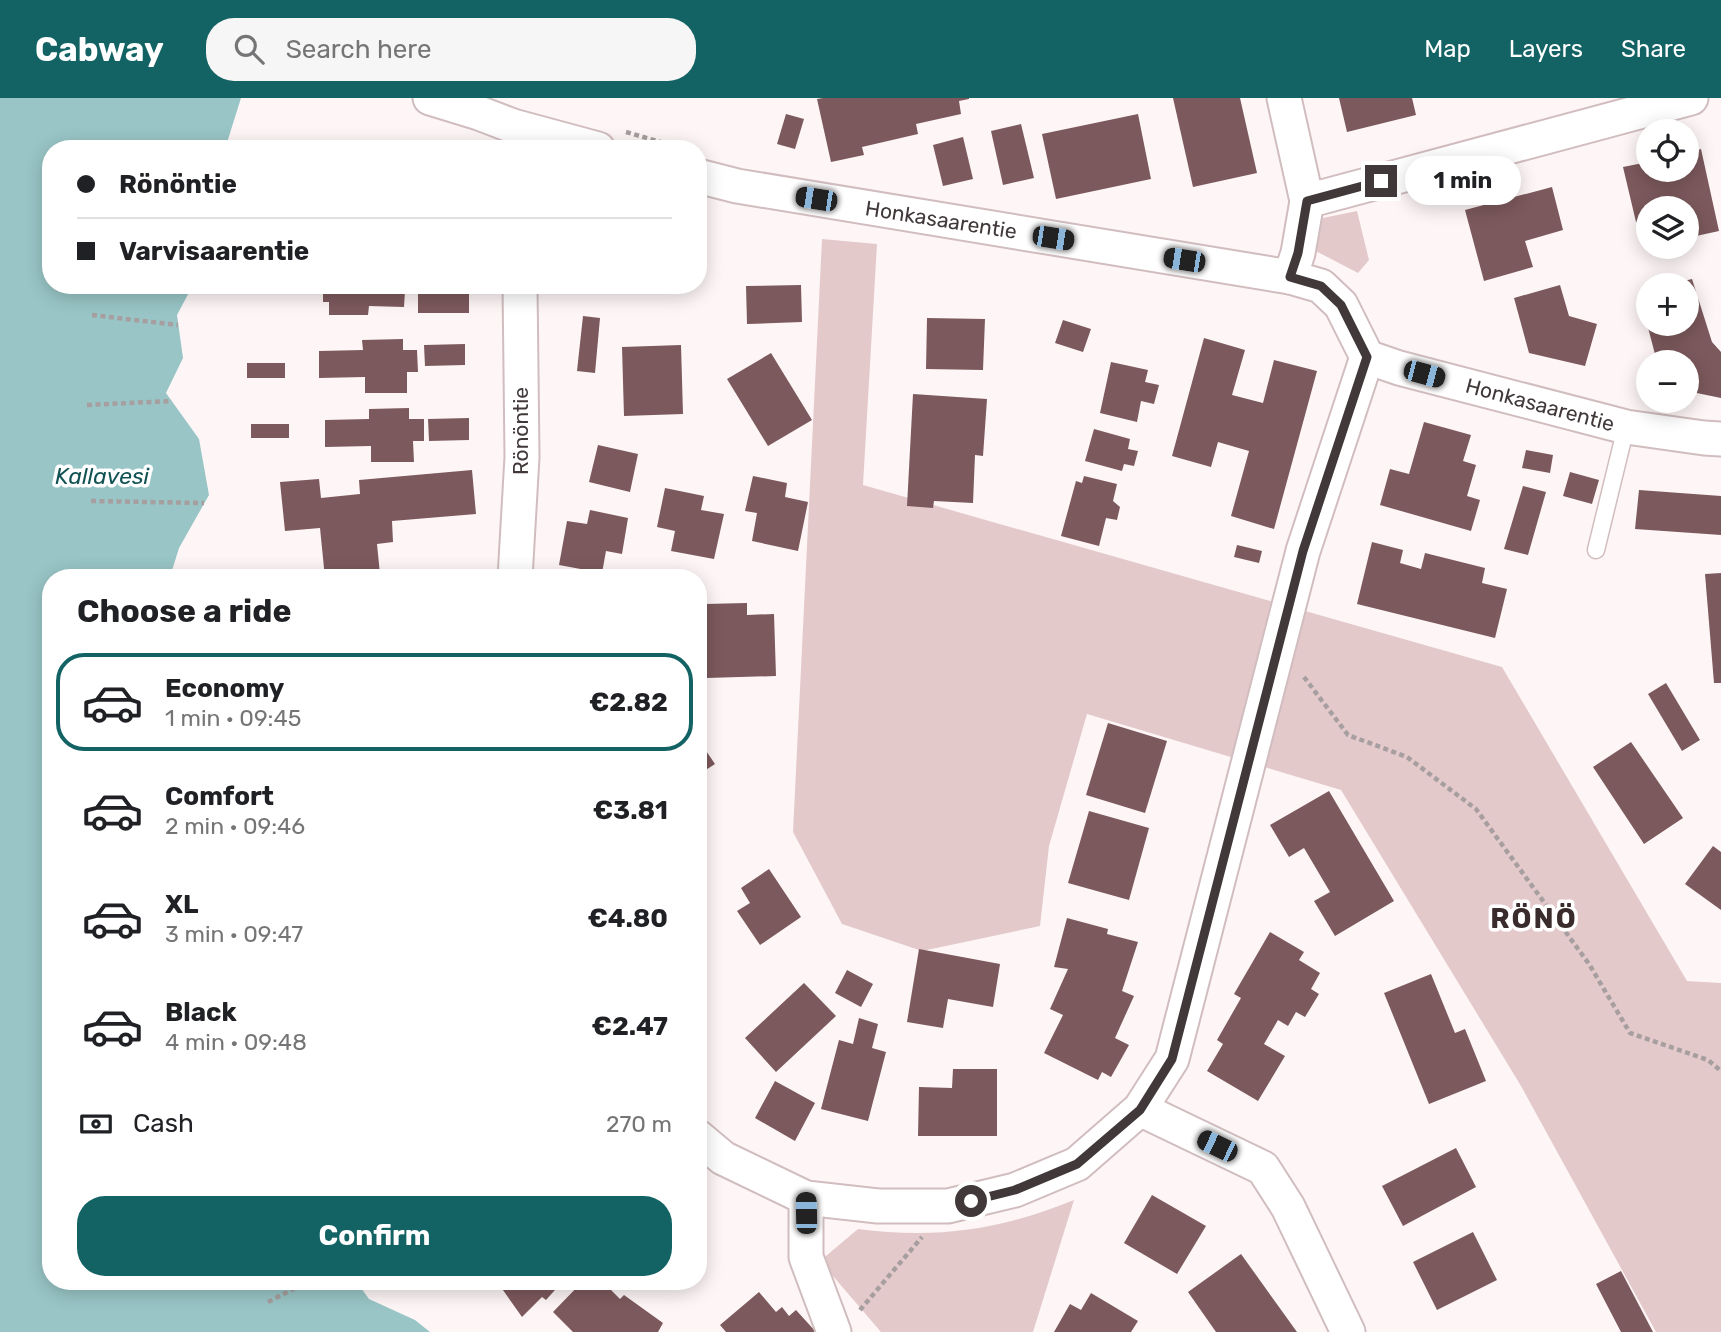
<!DOCTYPE html>
<meta charset="utf-8">
<style>
body{margin:0;font-family:Rubik,sans-serif;background:#f6f6f6;color:#202124;height:100vh;display:flex;flex-direction:column;font-size:26px;white-space:nowrap}
*{box-sizing:border-box;margin:0}
p{font-size:23px;color:#757577}
.icon{flex:none;width:38px;height:38px;fill:none;stroke:currentColor;stroke-width:2;stroke-linecap:round;stroke-linejoin:round}
.map{position:relative;flex:1;overflow:hidden}
.drawer{position:absolute;left:42px;top:471px;width:665px;height:721px;display:flex;flex-direction:column;background:#fff;border-radius:28px;box-shadow:0 4px 18px #0003}
.drawer>*{flex:none}
.guide{position:absolute;left:42px;top:42px;width:665px;height:154px;border-radius:28px;box-shadow:0 4px 18px #0003;display:grid;align-content:center;height:154px;padding:0 35px;background:#fff}
.fabs{position:absolute;left:1636px;top:21px;display:grid;gap:14px}
.fabs a{display:grid;place-items:center;width:63px;height:63px;border-radius:50%;background:#fff;box-shadow:0 4px 18px #0003;font-size:35px}
.end{position:absolute;width:32px;height:32px;margin:-16px;border:9px solid #403839;background:#fff;box-shadow:0 0 0 4px #fff}
.from{border-radius:50%}
.bubble{position:absolute;height:49px;border-radius:24px;background:#fff;box-shadow:0 4px 18px #0003;font-size:23px;font-weight:700;line-height:49px;text-align:center}
.car{position:absolute;width:21px;height:42px;margin:-21px -10px;border-radius:9px;box-shadow:0 0 5px 2px #0007;background:linear-gradient(#222 24%,#8ab4d8 0 40%,#222 0 76%,#8ab4d8 0 86%,#222 0)}
.guide b{display:flex;align-items:center;gap:24px;height:66px;font-size:26px}
.guide b+b{border-top:2px solid #e0e0e0}
.guide i{width:18px;height:18px;background:#202124}
ul{padding:0;list-style:none}
li{display:flex;align-items:center;gap:21px;height:98px;margin:0 14px 10px;padding:0 21px;border:4px solid transparent;border-radius:28px}
li div{flex:1}
li b{display:block;font-size:26px}
li em{font-style:normal;font-weight:700}
li.on{border-color:#136365}
li>.icon{width:63px;height:63px;stroke-width:1.5}
h2{padding:0 35px;font-size:32px;line-height:84px}
.pay{display:flex;align-items:center;gap:18px;height:77px;padding:0 35px;font-size:26px}
.pay p{margin-inline-start:auto}
.primary-button{display:flex;gap:14px;margin-top:auto;padding:14px 35px}
.primary-button a{flex:1;height:80px;border-radius:28px;background:#136365;color:#fff;font-size:28px;font-weight:700;line-height:80px;text-align:center}
header{display:flex;align-items:center;gap:42px;box-sizing:border-box;height:98px;padding:0 35px;background:#136365;color:#fff}
header strong{font-size:33px}
nav{display:flex;gap:38px;margin-inline-start:auto;font-size:24px}
.search{width:490px;height:63px;background:#f6f6f6;display:flex;align-items:center;gap:18px;box-sizing:border-box;padding:0 24px;border-radius:28px;color:#757577;font-size:26px}
.map>svg:first-child{display:block}
</style>
<header>
<strong>Cabway</strong>
<div class="search"><svg class="icon" aria-label="search" viewBox="0 0 24 24"><circle cx="10" cy="10" r="6"/><path d="M15 15l6 6"/></svg>Search here</div>
<nav><a>Map</a><a>Layers</a><a>Share</a></nav>
</header>
<div class="map">
<svg width="1721" height="1234" viewBox="0 0 1721 1234">
<rect width="100%" height="100%" fill="#fef6f6"/>
<g fill="#e4c9cb">
<path d="M 1357,113 L 1369,162 L 1358,175 L 1310,150 L 1308,123 Z"/>
<path d="M 822,141 L 877,146 L 863,387 L 1502,569 L 1687,883 L 1721,885 L 1721,1234 L 1656,1234 L 1521,988 L 1341,692 L 1087,616 L 1049,748 L 1040,828 L 922,853 L 842,826 L 793,734 Z"/>
<path d="M 1074,1102 L 1033,1234 L 881,1234 L 820,1163 L 858,1131 C 937,1141 1000,1132 1074,1102 Z"/>
</g>
<path fill="#99c5c6" d="M 0,0 L 241,0 L 225,51 L 51,51 L 51,187 L 193,187 L 177,217 L 183,260 L 166,295 L 199,341 L 209,397 L 179,450 L 170,479 L 51,480 L 51,1183 L 356,1183 L 369,1201 L 415,1222 L 430,1234 L 0,1234 Z"/>
<g fill="#7c595c">
<path d="M 823,0 L 969,0 L 969,1 L 959,3 L 961,16 L 916,26 L 918,36 L 862,49 L 864,57 L 831,64 L 817,1 Z"/>
<path d="M 1173,0 L 1240,0 L 1257,75 L 1193,89 Z"/>
<path d="M 1339,0 L 1412,0 L 1416,17 L 1347,34 Z"/>
<path d="M 786,16 L 804,21 L 795,51 L 777,46 Z"/>
<path d="M 1138,16 L 1151,81 L 1056,101 L 1042,36 Z"/>
<path d="M 1021,26 L 1034,80 L 1003,87 L 991,33 Z"/>
<path d="M 963,39 L 973,81 L 943,88 L 933,47 Z"/>
<path d="M 1701,51 L 1719,133 L 1687,140 L 1687,110 L 1648,110 L 1648,121 L 1636,124 L 1623,69 L 1648,64 L 1648,72 L 1687,72 L 1687,55 Z"/>
<path d="M 1552,89 L 1563,132 L 1525,143 L 1533,169 L 1484,183 L 1465,112 Z"/>
<path d="M 1692,181 L 1712,244 L 1721,254 L 1721,300 L 1687,293 L 1687,264 L 1657,264 L 1639,195 L 1648,192 L 1648,226 L 1687,226 L 1687,187 L 1672,186 Z"/>
<rect x="239" y="187" width="23" height="8"/>
<path d="M 323,187 L 391,187 L 391,193 L 405,193 L 404,209 L 369,208 L 368,217 L 329,217 L 329,204 L 323,204 Z"/>
<rect x="418" y="187" width="51" height="28"/>
<path d="M 801,187 L 802,224 L 747,226 L 746,188 Z"/>
<path d="M 1560,187 L 1569,218 L 1597,226 L 1585,268 L 1529,255 L 1514,200 Z"/>
<path d="M 583,218 L 600,220 L 595,275 L 577,273 Z"/>
<path d="M 927,220 L 985,221 L 983,272 L 926,271 Z"/>
<path d="M 1063,222 L 1091,231 L 1083,254 L 1055,245 Z"/>
<path d="M 1204,240 L 1245,252 L 1232,297 L 1263,305 L 1274,262 L 1317,273 L 1274,431 L 1231,418 L 1249,353 L 1218,344 L 1211,369 L 1172,358 Z"/>
<path d="M 403,241 L 403,252 L 417,252 L 418,274 L 407,274 L 407,295 L 365,295 L 365,279 L 319,280 L 319,253 L 363,252 L 362,242 Z"/>
<path d="M 465,246 L 465,267 L 425,268 L 424,247 Z"/>
<path d="M 681,247 L 683,316 L 624,318 L 622,249 Z"/>
<path d="M 771,255 L 812,322 L 768,348 L 727,281 Z"/>
<path d="M 1111,264 L 1148,272 L 1145,284 L 1159,287 L 1154,306 L 1141,303 L 1137,324 L 1100,315 Z"/>
<rect x="247" y="265" width="38" height="15"/>
<path d="M 913,296 L 987,301 L 983,358 L 975,357 L 973,405 L 934,403 L 933,410 L 907,408 Z"/>
<path d="M 409,310 L 409,321 L 424,321 L 424,343 L 413,343 L 414,364 L 371,364 L 371,348 L 325,349 L 325,322 L 369,321 L 369,311 Z"/>
<path d="M 469,320 L 469,342 L 429,343 L 428,321 Z"/>
<path d="M 1424,324 L 1471,337 L 1463,363 L 1476,367 L 1467,398 L 1480,402 L 1471,433 L 1380,407 L 1390,371 L 1409,376 Z"/>
<rect x="251" y="326" width="38" height="14"/>
<path d="M 1094,331 L 1130,341 L 1128,351 L 1138,353 L 1134,368 L 1124,366 L 1122,373 L 1085,363 Z"/>
<path d="M 598,347 L 638,356 L 630,394 L 589,384 Z"/>
<path d="M 1526,352 L 1553,357 L 1550,375 L 1522,370 Z"/>
<path d="M 472,372 L 476,416 L 392,423 L 393,444 L 377,446 L 380,476 L 325,480 L 320,430 L 285,433 L 280,384 L 319,381 L 321,400 L 360,396 L 359,382 Z"/>
<path d="M 1570,374 L 1599,382 L 1592,406 L 1563,398 Z"/>
<path d="M 753,378 L 787,385 L 785,399 L 808,404 L 798,453 L 752,443 L 757,415 L 745,413 Z"/>
<path d="M 1084,378 L 1117,386 L 1113,403 L 1120,409 L 1117,422 L 1106,420 L 1099,448 L 1061,438 L 1076,383 L 1082,385 Z"/>
<path d="M 1523,388 L 1546,394 L 1528,457 L 1504,451 Z"/>
<path d="M 665,390 L 704,398 L 701,412 L 724,416 L 714,461 L 671,453 L 675,433 L 657,429 Z"/>
<path d="M 1639,392 L 1721,398 L 1721,437 L 1635,431 Z"/>
<path d="M 590,412 L 628,420 L 622,456 L 606,453 L 602,475 L 559,467 L 567,423 L 587,426 Z"/>
<path d="M 1372,444 L 1403,452 L 1400,465 L 1421,471 L 1425,455 L 1485,470 L 1482,485 L 1507,491 L 1495,540 L 1357,506 Z"/>
<path d="M 1237,447 L 1262,453 L 1259,465 L 1234,459 Z"/>
<path d="M 1721,475 L 1721,585 L 1714,585 L 1705,476 Z"/>
<path d="M 747,505 L 747,517 L 774,516 L 776,578 L 707,580 L 705,506 Z"/>
<path d="M 1666,585 L 1700,642 L 1682,653 L 1648,596 Z"/>
<path d="M 1108,625 L 1167,643 L 1145,715 L 1086,697 Z"/>
<path d="M 698,641 L 715,666 L 698,677 Z"/>
<path d="M 1631,644 L 1683,720 L 1644,746 L 1593,669 Z"/>
<path d="M 1329,693 L 1394,803 L 1335,838 L 1314,803 L 1330,794 L 1304,750 L 1289,759 L 1270,727 Z"/>
<path d="M 1089,713 L 1149,730 L 1129,802 L 1068,785 Z"/>
<path d="M 1713,748 L 1721,754 L 1721,812 L 1685,786 Z"/>
<path d="M 769,771 L 801,819 L 760,847 L 737,813 L 750,805 L 741,790 Z"/>
<path d="M 1067,820 L 1108,831 L 1107,836 L 1138,844 L 1122,893 L 1134,898 L 1115,940 L 1129,947 L 1111,979 L 1102,974 L 1098,982 L 1044,955 L 1063,917 L 1050,911 L 1068,871 L 1054,869 Z"/>
<path d="M 1270,834 L 1304,854 L 1299,862 L 1320,875 L 1311,891 L 1319,896 L 1305,919 L 1296,914 L 1288,928 L 1278,922 L 1264,946 L 1285,958 L 1258,1003 L 1207,973 L 1223,946 L 1217,942 L 1241,900 L 1234,896 Z"/>
<path d="M 919,851 L 1000,866 L 993,909 L 948,901 L 943,930 L 907,924 Z"/>
<path d="M 847,872 L 873,886 L 861,909 L 835,895 Z"/>
<path d="M 1431,876 L 1455,935 L 1465,931 L 1486,983 L 1429,1006 L 1384,895 Z"/>
<path d="M 804,885 L 836,918 L 776,974 L 745,940 Z"/>
<path d="M 859,920 L 878,926 L 872,950 L 886,954 L 868,1023 L 821,1011 L 839,942 L 853,946 Z"/>
<path d="M 953,971 L 997,971 L 997,1038 L 918,1038 L 919,989 L 952,990 Z"/>
<path d="M 775,983 L 815,1005 L 795,1043 L 755,1020 Z"/>
<path d="M 1456,1050 L 1476,1089 L 1403,1128 L 1382,1088 Z"/>
<path d="M 1152,1097 L 1206,1128 L 1177,1176 L 1124,1145 Z"/>
<path d="M 1473,1134 L 1497,1182 L 1437,1212 L 1413,1164 Z"/>
<path d="M 1241,1156 L 1297,1234 L 1216,1234 L 1188,1194 Z"/>
<path d="M 1621,1173 L 1653,1234 L 1621,1234 L 1596,1186 Z"/>
<path d="M 487,1183 L 563,1183 L 546,1202 L 542,1199 L 522,1219 L 498,1185 L 492,1190 Z"/>
<path d="M 583,1183 L 602,1183 L 620,1201 L 624,1197 L 663,1225 L 658,1234 L 573,1234 L 553,1214 Z"/>
<path d="M 759,1194 L 776,1214 L 782,1209 L 789,1218 L 796,1212 L 816,1234 L 726,1234 L 720,1227 Z"/>
<path d="M 1091,1195 L 1138,1223 L 1131,1234 L 1054,1234 L 1070,1206 L 1081,1212 Z"/>
</g>
<g fill="none" stroke-linecap="round" stroke-linejoin="round">
<defs>
<path id="lane" d="M 1596,452 L 1626,329"/>
<g id="street">
<path d="M 430,0 L 479,15 L 513,28 L 598,51"/>
<path d="M 1284,0 L 1307,103"/>
<path d="M 698,78 L 737,88 L 1290,179 L 1321,188 L 1341,207 L 1367,259 L 1399,270 L 1626,329 L 1704,340 L 1721,341"/>
<path d="M 1290,179 L 1298,155 L 1307,103 L 1691,0"/>
<path d="M 515,480 L 522,359 L 520,187"/>
<path d="M 1140,1011 L 1263,1070 L 1288,1109 L 1348,1234"/>
<path d="M 698,1039 L 723,1060 L 806,1100 L 878,1108 L 948,1108 L 1015,1092 L 1077,1066 L 1140,1011 L 1172,961 L 1303,453 L 1367,259"/>
<path d="M 806,1100 L 806,1159 L 834,1234"/>
</g>
</defs>
<use href="#lane" stroke="#d1bdbf" stroke-width="19"/>
<use href="#street" stroke="#d1bdbf" stroke-width="37"/>
<g stroke="#a69e9f" stroke-width="4.5" stroke-dasharray="5 3.5" stroke-linecap="butt">
<path d="M 626,34 L 681,50"/>
<path d="M 92,217 L 178,227"/>
<path d="M 87,307 L 172,303"/>
<path d="M 91,403 L 204,405"/>
<path d="M 1304,579 L 1348,637 L 1407,659 L 1476,711 L 1589,866 L 1630,935 L 1708,962 L 1721,973"/>
<path d="M 268,1204 L 309,1183"/>
<path d="M 860,1212 L 922,1139"/>
</g>
<use href="#lane" stroke="#fff" stroke-width="16"/>
<use href="#street" stroke="#fff" stroke-width="33"/>
</g>
<g fill="none" stroke-linecap="round" stroke-linejoin="round">
<path stroke="#403839" stroke-width="9" d="M 971,1103 L 1015,1092 L 1077,1066 L 1140,1012 L 1172,961 L 1303,453 L 1367,259 L 1341,207 L 1321,188 L 1290,179 L 1298,155 L 1307,103 L 1381,83"/>
</g>
<g text-anchor="middle" stroke-width="7" stroke-linejoin="round" paint-order="stroke">
<g font-size="21" fill="#403839" stroke="#fff">
<text transform="translate(941 122) rotate(9)" y="7">Honkasaarentie</text>
<text transform="translate(1540 307) rotate(15)" y="7">Honkasaarentie</text>
<text transform="translate(521 333) rotate(-90)" y="7">Rönöntie</text>
</g>
<g font-size="23" font-style="italic" fill="#125253" stroke="#fff">
<text x="102" y="386">Kallavesi</text>
</g>
<g font-size="28" font-weight="bold" letter-spacing="2" fill="#3a2b2c" stroke="#fff">
<text x="1534" y="830">RÖNÖ</text>
</g>
</g>
</svg>
<div class="fabs">
<a><svg class="icon" aria-label="locate" viewBox="0 0 24 24"><circle cx="12" cy="12" r="6"/><path d="M12 2v4M12 18v4M2 12h4M18 12h4"/></svg></a>
<a><svg class="icon" aria-label="layers" viewBox="0 0 24 24"><path d="M12 4l9 5-9 5-9-5zM3 14l9 5 9-5"/></svg></a>
<a>+</a>
<a>−</a>
</div>
<i class="end from" style="left:971px;top:1103px"></i>
<i class="end" style="left:1381px;top:83px"></i>
<div class="bubble" style="left:1405px;top:58px;width:116px">1 min</div>
<i class="car" style="left:816px;top:101px;rotate:279deg"></i>
<i class="car" style="left:1053px;top:140px;rotate:99deg"></i>
<i class="car" style="left:1184px;top:162px;rotate:279deg"></i>
<i class="car" style="left:1424px;top:276px;rotate:105deg"></i>
<i class="car" style="left:1217px;top:1048px;rotate:296deg"></i>
<i class="car" style="left:806px;top:1115px;rotate:359deg"></i>
<div class="guide">
<b><i class="from"></i>Rönöntie</b>
<b><i></i>Varvisaarentie</b>
</div>
<section class="drawer">
<h2>Choose a ride</h2>
<ul>
<li class="on"><svg class="icon" aria-label="car" viewBox="0 0 24 24"><path d="M5 17H2v-5l4-1 3-4h7l3 4 3 1v5h-3M9 17h6M6 11h13"/><circle cx="7" cy="17" r="2"/><circle cx="17" cy="17" r="2"/></svg><div><b>Economy</b><p>1 min · 09:45</p></div><em>€2.82</em></li>
<li><svg class="icon" aria-label="car" viewBox="0 0 24 24"><path d="M5 17H2v-5l4-1 3-4h7l3 4 3 1v5h-3M9 17h6M6 11h13"/><circle cx="7" cy="17" r="2"/><circle cx="17" cy="17" r="2"/></svg><div><b>Comfort</b><p>2 min · 09:46</p></div><em>€3.81</em></li>
<li><svg class="icon" aria-label="car" viewBox="0 0 24 24"><path d="M5 17H2v-5l4-1 3-4h7l3 4 3 1v5h-3M9 17h6M6 11h13"/><circle cx="7" cy="17" r="2"/><circle cx="17" cy="17" r="2"/></svg><div><b>XL</b><p>3 min · 09:47</p></div><em>€4.80</em></li>
<li><svg class="icon" aria-label="car" viewBox="0 0 24 24"><path d="M5 17H2v-5l4-1 3-4h7l3 4 3 1v5h-3M9 17h6M6 11h13"/><circle cx="7" cy="17" r="2"/><circle cx="17" cy="17" r="2"/></svg><div><b>Black</b><p>4 min · 09:48</p></div><em>€2.47</em></li>
</ul>
<div class="pay"><svg class="icon" aria-label="cash" viewBox="0 0 24 24"><path d="M3 7h18v10H3z"/><circle cx="12" cy="12" r="2"/></svg>Cash<p>270 m</p></div>
<div class="primary-button"><a>Confirm</a></div>
</section>
</div>
